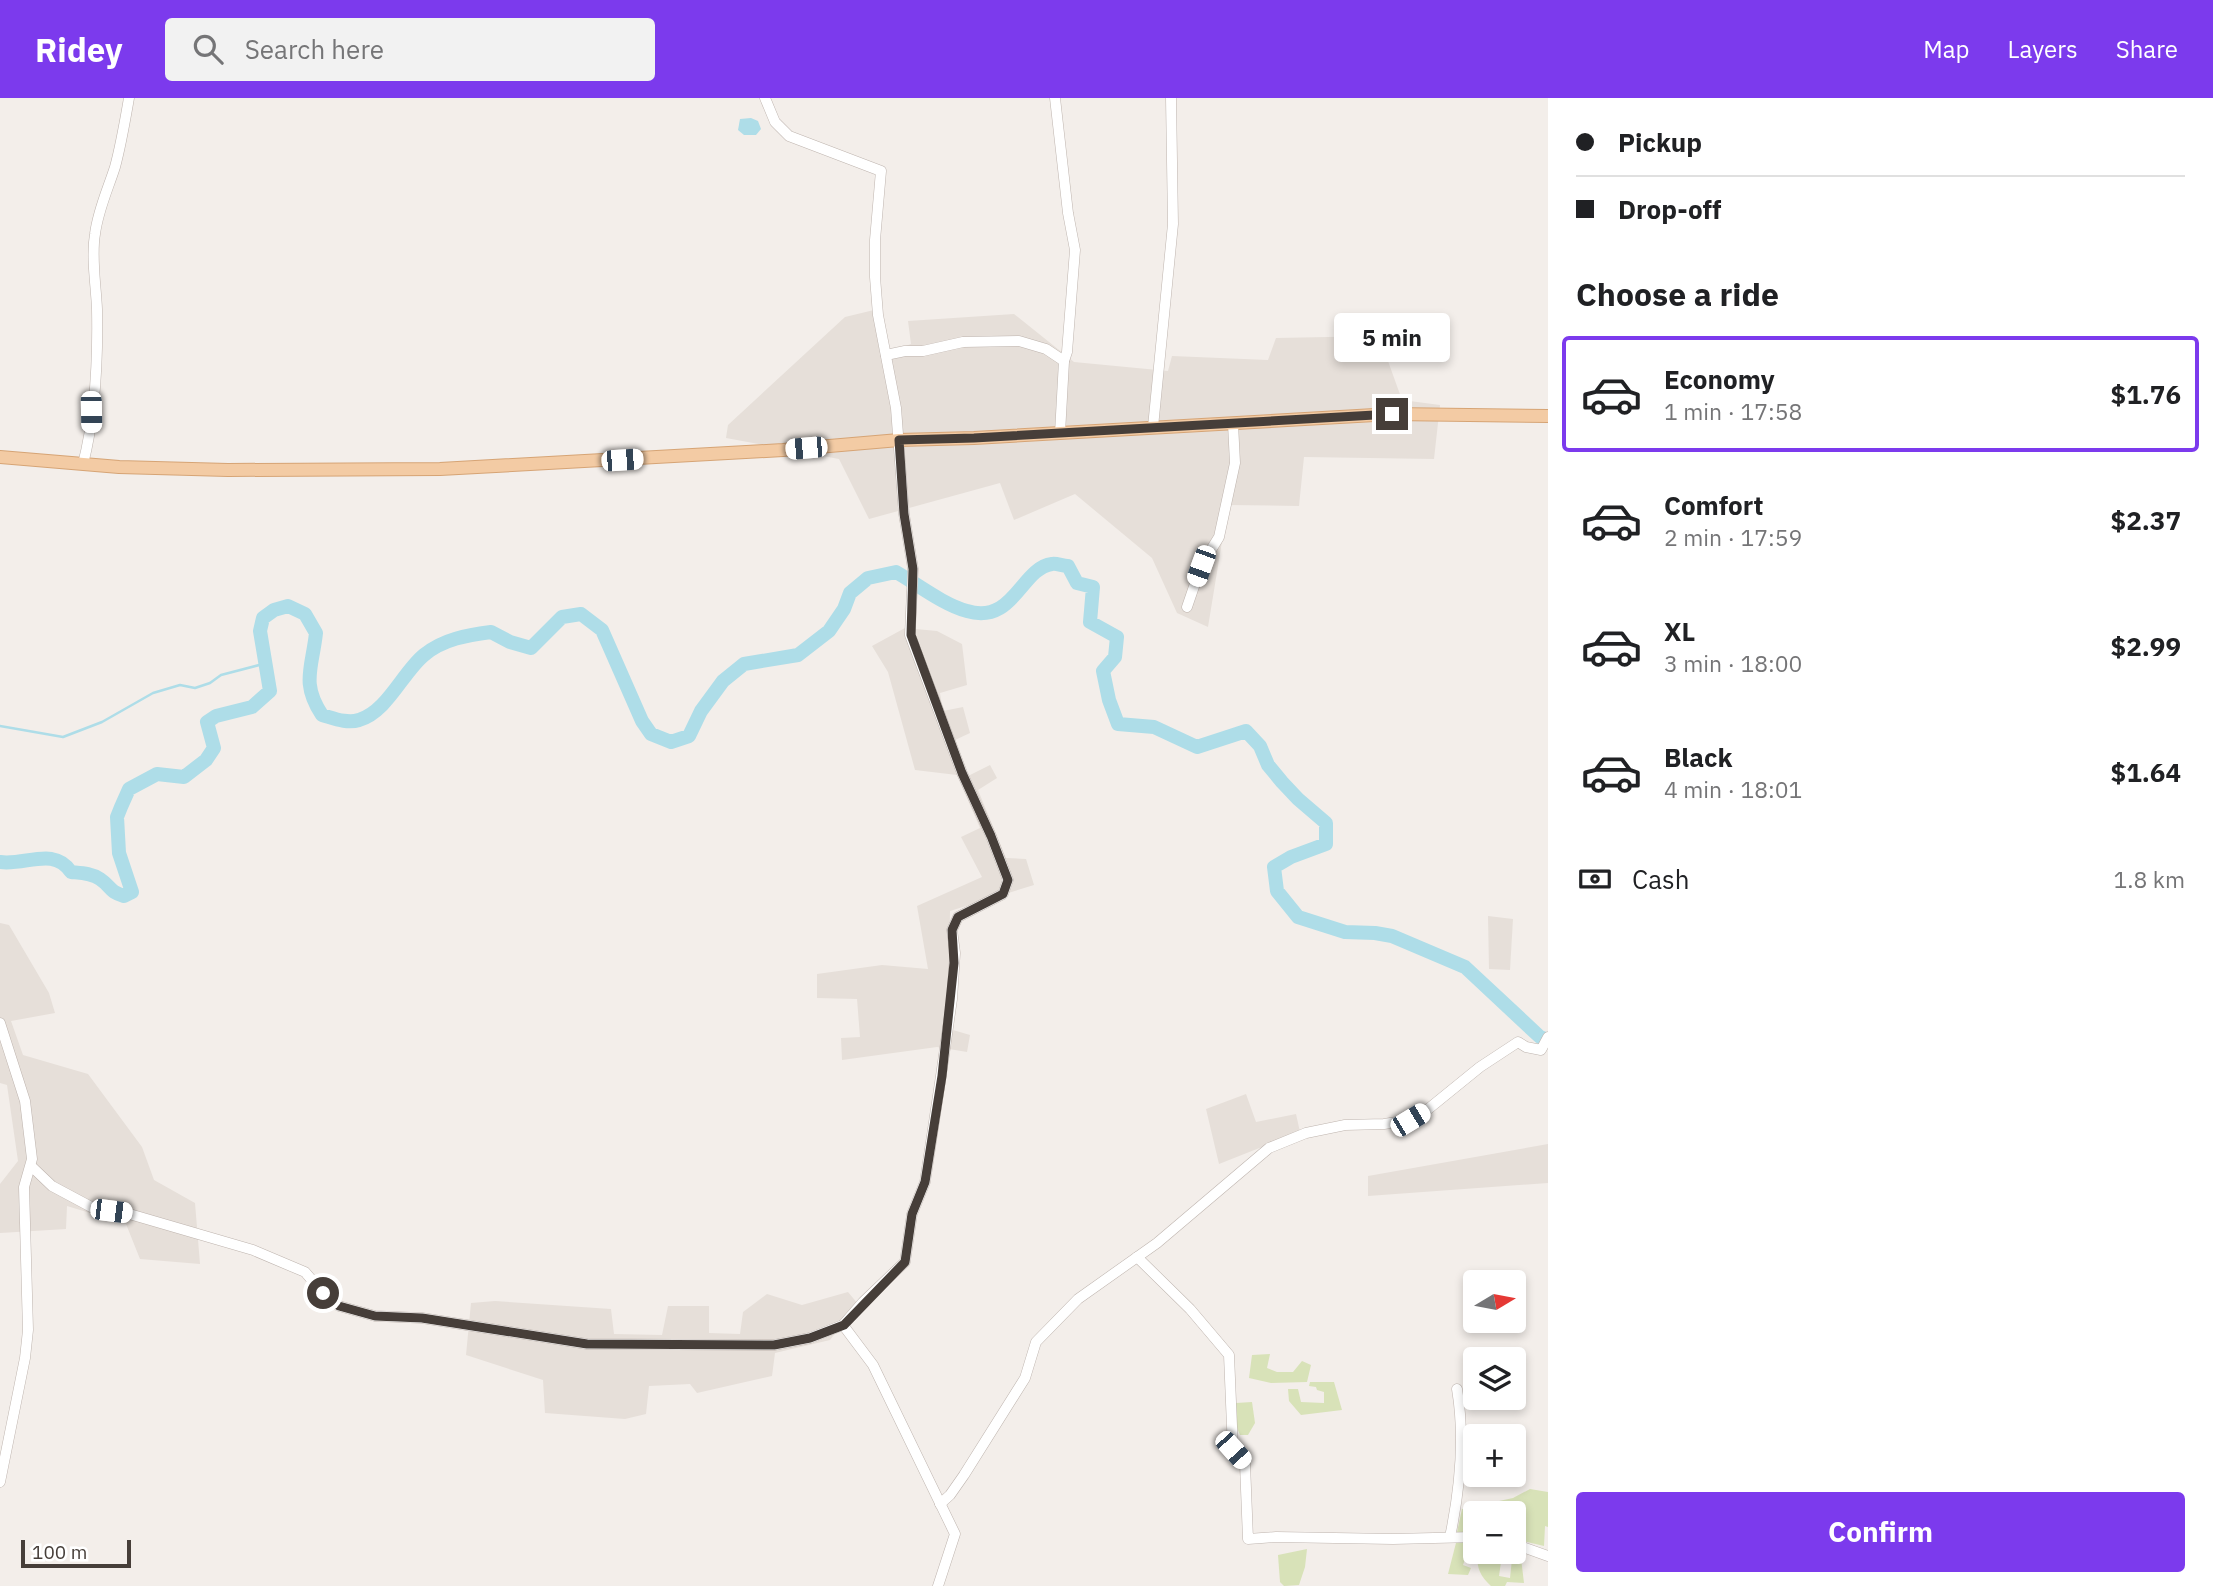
<!DOCTYPE html>
<meta charset="utf-8">
<style>
body{margin:0;font-family:"IBM Plex Sans",sans-serif;background:#f2f2f2;color:#202124;height:100vh;display:flex;flex-direction:column;font-size:26px;white-space:nowrap}
*{box-sizing:border-box;margin:0}
p{font-size:23px;color:#757577}
.icon{flex:none;width:38px;height:38px;fill:none;stroke:currentColor;stroke-width:2;stroke-linecap:round;stroke-linejoin:round}
.map{position:relative;flex:1;overflow:hidden}
.side{display:flex;flex-direction:column;background:#fff;width:665px}
.side>*{flex:none}
.hud{display:grid;align-content:center;height:154px;padding:0 28px;background:#fff}
.needle{width:46px;rotate:80deg}
.buttons{position:absolute;left:1463px;top:1172px;display:grid;gap:14px}
.buttons a{display:grid;place-items:center;width:63px;height:63px;border-radius:7px;background:#fff;box-shadow:0 4px 10px #0003;font-size:35px}
.scale{position:absolute;left:21px;bottom:18px;width:110px;box-sizing:border-box;padding-left:7px;border:4px solid #463e39;border-top:0;font-size:19px;line-height:24px;white-space:nowrap;color:#463e39;-webkit-text-stroke:5px #fff;paint-order:stroke}
.end{position:absolute;width:32px;height:32px;margin:-16px;border:9px solid #463e39;background:#fff;box-shadow:0 0 0 4px #fff}
.from{border-radius:50%}
.bubble{position:absolute;height:49px;border-radius:7px;background:#fff;box-shadow:0 4px 10px #0003;font-size:23px;font-weight:700;line-height:49px;text-align:center}
.car{position:absolute;width:21px;height:42px;margin:-21px -10px;border-radius:9px;box-shadow:0 0 5px 2px #0007;background:linear-gradient(#fff 24%,#345 0 40%,#fff 0 76%,#345 0 86%,#fff 0)}
.hud b{display:flex;align-items:center;gap:24px;height:66px;font-size:26px}
.hud b+b{border-top:2px solid #e0e0e0}
.hud i{width:18px;height:18px;background:#202124}
ul{padding:0;list-style:none}
li{display:flex;align-items:center;gap:21px;height:116px;margin:0 14px 10px;padding:0 14px;border:4px solid transparent;border-radius:7px}
li div{flex:1}
li b{display:block;font-size:26px}
li em{font-style:normal;font-weight:700}
li.on{border-color:#7c3aed}
li>.icon{width:63px;height:63px;stroke-width:1.5}
h2{padding:0 28px;font-size:32px;line-height:84px}
.pay{display:flex;align-items:center;gap:18px;height:77px;padding:0 28px;font-size:26px}
.pay p{margin-inline-start:auto}
.cta{display:flex;gap:14px;margin-top:auto;padding:14px 28px}
.cta a{flex:1;height:80px;border-radius:7px;background:#7c3aed;color:#fff;font-size:28px;font-weight:700;line-height:80px;text-align:center}
header{display:flex;align-items:center;gap:42px;box-sizing:border-box;height:98px;padding:0 35px;background:#7c3aed;color:#fff}
header strong{font-size:33px}
nav{display:flex;gap:38px;margin-inline-start:auto;font-size:24px}
.search{width:490px;height:63px;background:#f2f2f2;display:flex;align-items:center;gap:18px;box-sizing:border-box;padding:0 24px;border-radius:7px;color:#757577;font-size:26px}
main{display:flex;flex:1;min-height:0}
.map>svg:first-child{display:block}
</style>
<header>
<strong>Ridey</strong>
<div class="search"><svg class="icon" aria-label="search" viewBox="0 0 24 24"><circle cx="10" cy="10" r="6"/><path d="M15 15l6 6"/></svg>Search here</div>
<nav><a>Map</a><a>Layers</a><a>Share</a></nav>
</header>
<main>
<div class="map">
<svg width="1548" height="1488" viewBox="0 0 1548 1488">
<rect width="100%" height="100%" fill="#f3eeea"/>
<g fill="#e6dfd9">
<path d="M 874,212 L 880,257 L 911,246 L 908,223 L 1014,216 L 1074,264 L 1168,273 L 1172,258 L 1268,262 L 1276,240 L 1379,238 L 1402,302 L 1440,307 L 1434,361 L 1304,359 L 1299,408 L 1228,407 L 1208,529 L 1177,515 L 1152,460 L 1075,396 L 1014,422 L 1000,385 L 869,421 L 839,361 L 726,340 L 728,327 L 845,219 Z"/>
<path d="M 905,530 L 937,533 L 962,546 L 967,587 L 940,595 L 943,613 L 963,609 L 970,635 L 955,642 L 968,678 L 990,667 L 997,680 L 978,692 L 1006,760 L 1026,761 L 1034,787 L 950,813 L 949,878 L 953,932 L 970,937 L 967,954 L 937,949 L 842,962 L 841,940 L 860,939 L 857,901 L 817,900 L 817,876 L 882,867 L 928,871 L 917,808 L 982,779 L 961,739 L 980,730 L 957,677 L 915,672 L 888,574 L 872,548 Z"/>
<path d="M 1488,818 L 1513,821 L 1510,872 L 1489,871 Z"/>
<path d="M 0,825 L 9,827 L 49,895 L 55,915 L 11,923 L 23,957 L 88,976 L 142,1049 L 154,1082 L 195,1105 L 200,1166 L 140,1161 L 126,1126 L 67,1108 L 66,1131 L 0,1135 L 0,1086 L 18,1063 L 7,987 L 0,985 Z"/>
<path d="M 1246,996 L 1256,1024 L 1296,1016 L 1300,1034 L 1219,1066 L 1206,1011 Z"/>
<path d="M 1548,1046 L 1548,1085 L 1368,1098 L 1368,1078 Z"/>
<path d="M 848,1194 L 858,1206 L 830,1242 L 775,1255 L 772,1278 L 697,1295 L 690,1286 L 649,1288 L 646,1316 L 625,1321 L 545,1315 L 543,1282 L 466,1257 L 471,1205 L 495,1203 L 611,1211 L 614,1236 L 662,1237 L 668,1208 L 709,1208 L 709,1235 L 740,1236 L 743,1214 L 767,1196 L 802,1207 Z"/>
</g>
<g fill="#d8e2b8">
<path d="M 1270,1256 L 1267,1270 L 1277,1274 L 1293,1274 L 1302,1263 L 1311,1267 L 1307,1284 L 1271,1285 L 1249,1280 L 1252,1257 Z"/>
<path d="M 1310,1284 L 1334,1284 L 1342,1312 L 1301,1317 L 1289,1303 L 1288,1291 L 1298,1291 L 1301,1304 L 1324,1305 L 1324,1294 L 1317,1292 L 1316,1289 L 1309,1288 Z"/>
<path d="M 1252,1304 L 1255,1325 L 1248,1337 L 1240,1337 L 1235,1325 L 1236,1305 Z"/>
<path d="M 1530,1391 L 1548,1394 L 1548,1429 L 1545,1428 L 1544,1448 L 1514,1441 L 1514,1416 L 1475,1416 L 1475,1435 L 1457,1434 L 1462,1411 L 1513,1400 Z"/>
<path d="M 1457,1441 L 1475,1441 L 1475,1454 L 1499,1454 L 1497,1462 L 1501,1464 L 1499,1478 L 1510,1480 L 1512,1461 L 1521,1460 L 1524,1485 L 1507,1484 L 1505,1488 L 1491,1488 C 1480,1478 1477,1470 1477,1456 L 1467,1455 L 1463,1467 L 1471,1470 L 1468,1477 L 1448,1476 Z"/>
<path d="M 1307,1451 L 1305,1469 L 1299,1487 L 1284,1488 L 1280,1484 L 1278,1457 Z"/>
</g>
<path fill="#aedde8" d="M 751,20 L 758,23 L 761,31 L 756,37 L 744,37 L 738,32 L 740,21 Z"/>
<g fill="none" stroke-linecap="round" stroke-linejoin="round">
<path stroke="#aedde8" stroke-width="2.5" d="M 0,628 L 63,639 L 102,624 L 153,595 L 180,587 L 195,590 L 210,585 L 221,577 L 267,565"/>
<path stroke="#aedde8" stroke-width="14" d="M 0,764 C 25,768 54,748 71,774 C 81,775 91,775 100,781 C 112,789 108,793 124,798 L 132,794 L 119,755 L 117,719 L 121,709 L 129,691 L 157,676 L 184,679 L 206,662 L 214,650 L 207,624 L 216,618 L 252,609 L 270,593 L 260,533 L 263,520 L 274,512 L 288,508 L 305,516 L 316,535 C 312,571 301,585 322,617 C 333,620 347,626 359,622 C 387,614 403,574 424,557 C 443,541 468,537 491,534 L 510,544 L 531,550 L 562,519 L 581,516 L 602,532 L 642,623 L 651,636 L 671,644 L 689,638 L 701,613 L 723,583 L 744,566 L 798,557 L 829,533 L 844,511 L 850,495 L 868,480 L 896,474 C 917,486 944,507 967,513 C 1014,527 1021,470 1052,466 C 1056,465 1063,468 1068,468 L 1077,485 L 1093,489 L 1090,524 L 1117,539 L 1115,559 L 1103,573 L 1109,602 L 1118,626 L 1154,629 L 1197,649 L 1246,633 L 1260,648 L 1268,667 L 1282,684 L 1298,701 L 1326,725 L 1326,746 L 1291,759 L 1274,769 L 1277,793 L 1298,819 L 1345,834 L 1375,835 L 1392,838 L 1465,869 L 1540,939 L 1548,942"/>
<defs>
<g id="minor">
<path d="M 1055,0 L 1068,115 L 1075,152 L 1067,254 L 1064,263 L 1060,335"/>
<path d="M 886,257 L 905,253 L 923,253 L 963,244 L 1019,243 L 1046,251 L 1064,263"/>
<path d="M 1153,329 L 1173,126 L 1171,0"/>
<path d="M 83,366 C 95,319 98,260 97,211 C 96,187 91,159 95,136 C 98,112 108,91 115,69 C 121,47 125,23 129,0"/>
<path d="M 1187,509 L 1201,468 L 1219,439 L 1235,365 L 1233,326"/>
<path d="M 0,925 L 25,1003 L 32,1061 L 24,1089 L 28,1232 L 25,1260 L 0,1384"/>
<path d="M 31,1068 L 52,1088 L 95,1111 L 126,1115 L 253,1152 L 305,1174 L 323,1195 L 339,1208 L 375,1218 L 422,1220 L 587,1246 L 774,1247 L 810,1240 L 843,1227 L 863,1204 L 905,1164 L 912,1116 L 925,1084 L 941,978 L 952,901 L 955,855 L 952,832 L 958,819 L 1003,796 L 1008,782 L 991,738 L 962,675 L 910,537 L 913,471 L 904,416 L 896,310 L 878,217 L 875,179 L 875,142 L 881,73 L 789,38 L 775,24 L 765,0"/>
<path d="M 1137,1159 L 1190,1211 L 1229,1257 L 1233,1352 L 1245,1366 L 1248,1441 L 1276,1439 L 1393,1441 L 1475,1439"/>
<path d="M 843,1227 L 873,1267 L 955,1436 L 938,1488"/>
<path d="M 940,1406 L 950,1397 L 964,1377 L 1025,1280 L 1036,1244 L 1078,1201 L 1157,1145 L 1269,1050 L 1306,1035 L 1345,1027 L 1384,1026 L 1410,1022 L 1427,1012 L 1480,969 L 1518,944 L 1526,949 L 1541,952 L 1548,939"/>
<path d="M 1450,1439 C 1460,1391 1465,1339 1457,1291"/>
<path d="M 1514,1446 L 1548,1458"/>
</g>
<path id="major" d="M 0,359 L 119,369 L 228,372 L 440,371 L 783,352 L 899,342 L 974,340 L 1392,316 L 1548,318"/>
</defs>
<use href="#minor" stroke="#beb4ae" stroke-width="11"/>
<use href="#major" stroke="#d6a475" stroke-width="14"/>
<use href="#minor" stroke="#fff" stroke-width="10"/>
<use href="#major" stroke="#f3cba4" stroke-width="12"/>
</g>
<g fill="none" stroke-linecap="round" stroke-linejoin="round">
<path stroke="#463e39" stroke-width="9" d="M 323,1195 L 339,1208 L 375,1218 L 422,1220 L 587,1246 L 774,1247 L 810,1240 L 844,1227 L 905,1164 L 912,1116 L 925,1084 L 942,978 L 954,865 L 952,832 L 958,819 L 1003,796 L 1008,782 L 991,738 L 962,675 L 911,537 L 913,471 L 904,416 L 899,342 L 974,340 L 1392,316"/>
</g>
</svg>
<div class="buttons">
<a><svg class="needle" viewBox="-14 -14 28 28"><path d="M0-13l5 13h-10z" fill="#e53935"/><path d="M0 13l5-13h-10z" fill="#757577"/></svg></a>
<a><svg class="icon" aria-label="layers" viewBox="0 0 24 24"><path d="M12 4l9 5-9 5-9-5zM3 14l9 5 9-5"/></svg></a>
<a>+</a>
<a>−</a>
</div>
<div class="scale">100 m</div>
<i class="end from" style="left:323px;top:1195px"></i>
<i class="end" style="left:1392px;top:316px"></i>
<div class="bubble" style="left:1334px;top:215px;width:116px">5 min</div>
<i class="car" style="left:91px;top:314px;rotate:179deg"></i>
<i class="car" style="left:806px;top:350px;rotate:265deg"></i>
<i class="car" style="left:622px;top:362px;rotate:86deg"></i>
<i class="car" style="left:1201px;top:468px;rotate:200deg"></i>
<i class="car" style="left:1410px;top:1022px;rotate:59deg"></i>
<i class="car" style="left:111px;top:1113px;rotate:97deg"></i>
<i class="car" style="left:1233px;top:1352px;rotate:138deg"></i>
</div>
<section class="side">
<div class="hud">
<b><i class="from"></i>Pickup</b>
<b><i></i>Drop-off</b>
</div>
<h2>Choose a ride</h2>
<ul>
<li class="on"><svg class="icon" aria-label="car" viewBox="0 0 24 24"><path d="M5 17H2v-5l4-1 3-4h7l3 4 3 1v5h-3M9 17h6M6 11h13"/><circle cx="7" cy="17" r="2"/><circle cx="17" cy="17" r="2"/></svg><div><b>Economy</b><p>1 min · 17:58</p></div><em>$1.76</em></li>
<li><svg class="icon" aria-label="car" viewBox="0 0 24 24"><path d="M5 17H2v-5l4-1 3-4h7l3 4 3 1v5h-3M9 17h6M6 11h13"/><circle cx="7" cy="17" r="2"/><circle cx="17" cy="17" r="2"/></svg><div><b>Comfort</b><p>2 min · 17:59</p></div><em>$2.37</em></li>
<li><svg class="icon" aria-label="car" viewBox="0 0 24 24"><path d="M5 17H2v-5l4-1 3-4h7l3 4 3 1v5h-3M9 17h6M6 11h13"/><circle cx="7" cy="17" r="2"/><circle cx="17" cy="17" r="2"/></svg><div><b>XL</b><p>3 min · 18:00</p></div><em>$2.99</em></li>
<li><svg class="icon" aria-label="car" viewBox="0 0 24 24"><path d="M5 17H2v-5l4-1 3-4h7l3 4 3 1v5h-3M9 17h6M6 11h13"/><circle cx="7" cy="17" r="2"/><circle cx="17" cy="17" r="2"/></svg><div><b>Black</b><p>4 min · 18:01</p></div><em>$1.64</em></li>
</ul>
<div class="pay"><svg class="icon" aria-label="cash" viewBox="0 0 24 24"><path d="M3 7h18v10H3z"/><circle cx="12" cy="12" r="2"/></svg>Cash<p>1.8 km</p></div>
<div class="cta"><a>Confirm</a></div>
</section>
</main>
